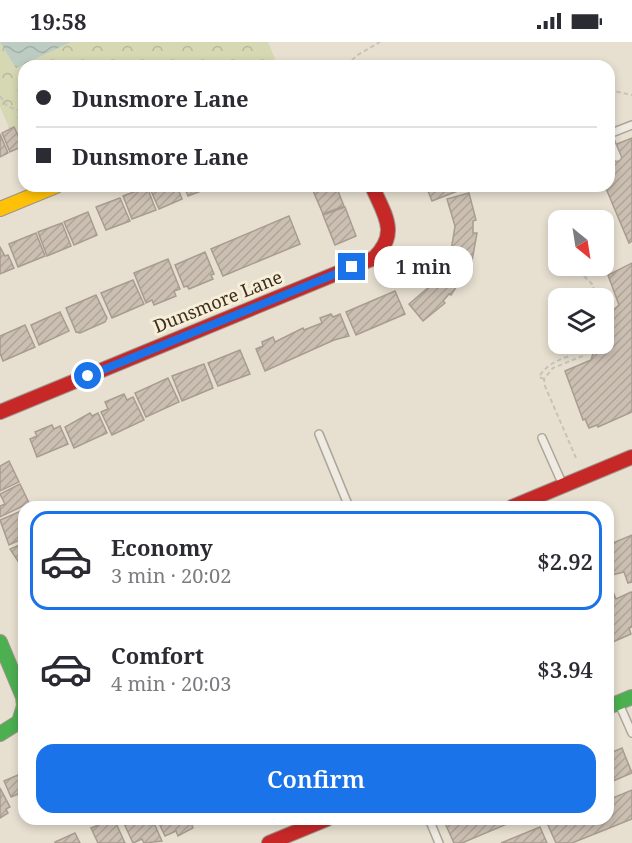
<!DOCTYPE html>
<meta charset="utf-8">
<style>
body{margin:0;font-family:"Noto Serif",serif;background:#f7f7f7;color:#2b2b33;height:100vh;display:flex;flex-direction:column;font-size:22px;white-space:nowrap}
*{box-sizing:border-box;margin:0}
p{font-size:20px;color:#7c7c81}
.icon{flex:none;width:33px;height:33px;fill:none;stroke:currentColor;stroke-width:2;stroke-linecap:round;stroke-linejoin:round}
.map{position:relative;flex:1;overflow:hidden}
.panel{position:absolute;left:18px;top:459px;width:596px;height:324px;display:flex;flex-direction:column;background:#fff;border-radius:18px;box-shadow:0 3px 9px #0003}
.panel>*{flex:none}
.banner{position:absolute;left:18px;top:18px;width:597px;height:132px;border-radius:18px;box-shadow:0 3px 9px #0003;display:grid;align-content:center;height:132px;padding:0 18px;background:#fff}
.needle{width:39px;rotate:150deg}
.controls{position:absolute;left:548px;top:168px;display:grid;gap:12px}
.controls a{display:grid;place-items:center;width:66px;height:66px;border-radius:12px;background:#fff;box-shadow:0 3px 9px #0003;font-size:30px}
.end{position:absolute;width:27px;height:27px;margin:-14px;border:8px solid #1a73e8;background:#fff;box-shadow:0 0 0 3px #fff}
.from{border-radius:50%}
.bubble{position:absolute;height:42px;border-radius:18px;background:#fff;box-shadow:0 3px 9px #0003;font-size:20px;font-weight:600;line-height:42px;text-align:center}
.banner b{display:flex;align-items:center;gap:21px;height:57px;font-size:22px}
.banner b+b{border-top:2px solid #e1e1e2}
.banner i{width:15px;height:15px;background:#2b2b33}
ul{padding:10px 0 0;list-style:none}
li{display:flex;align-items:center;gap:18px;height:99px;margin:0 12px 9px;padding:0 6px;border:3px solid transparent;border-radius:18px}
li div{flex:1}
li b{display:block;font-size:22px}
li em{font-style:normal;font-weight:600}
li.selected{border-color:#1a73e8}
li>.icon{width:54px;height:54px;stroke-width:1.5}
.primary-button{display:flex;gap:12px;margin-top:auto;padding:12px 18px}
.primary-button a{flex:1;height:69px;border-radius:18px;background:#1a73e8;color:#fff;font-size:24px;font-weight:600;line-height:69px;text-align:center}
.status{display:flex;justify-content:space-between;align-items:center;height:42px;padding:0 30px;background:#fff;direction:ltr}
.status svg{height:16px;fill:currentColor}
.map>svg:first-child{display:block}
</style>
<div class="status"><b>19:58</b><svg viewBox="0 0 49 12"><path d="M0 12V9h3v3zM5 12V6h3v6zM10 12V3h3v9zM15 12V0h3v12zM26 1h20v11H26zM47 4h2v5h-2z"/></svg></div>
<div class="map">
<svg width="632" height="801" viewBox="0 0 632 801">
<defs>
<pattern id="forest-crowns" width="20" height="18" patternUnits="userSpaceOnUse" patternTransform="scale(1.5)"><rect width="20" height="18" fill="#d6d7b3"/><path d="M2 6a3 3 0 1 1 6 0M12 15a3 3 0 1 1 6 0" fill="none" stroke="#b9b99a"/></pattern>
<pattern id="water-waves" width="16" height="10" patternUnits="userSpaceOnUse" patternTransform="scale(1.5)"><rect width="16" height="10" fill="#bcccc2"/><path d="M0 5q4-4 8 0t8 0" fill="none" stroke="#a2b0a6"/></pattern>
<pattern id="building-hatch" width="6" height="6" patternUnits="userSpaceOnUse" patternTransform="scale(1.5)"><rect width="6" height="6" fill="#cbbfb2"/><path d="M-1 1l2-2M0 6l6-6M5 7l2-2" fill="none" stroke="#afa499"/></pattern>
</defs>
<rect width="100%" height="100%" fill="#e7e0d1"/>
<path fill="url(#forest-crowns)" d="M 0,0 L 268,0 L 278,24 L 24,24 L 24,120 L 0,65 Z"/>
<path fill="url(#water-waves)" d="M 0,0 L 71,0 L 16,26 Z"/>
<g fill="url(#building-hatch)" stroke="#a89c90" stroke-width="1.5">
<path d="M 14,85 L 23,104 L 10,110 L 2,91 Z"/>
<path d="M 0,92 L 8,111 L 0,115 Z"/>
<path d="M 632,96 L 632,199 L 629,201 L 605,144 L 609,144 L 609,105 Z"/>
<path d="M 149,144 L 177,144 L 182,157 L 159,167 Z"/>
<path d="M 184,144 L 214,144 L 188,154 Z"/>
<path d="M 311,144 L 336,144 L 344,164 L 323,172 Z"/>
<path d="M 426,144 L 458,144 L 460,148 L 432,159 Z"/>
<path d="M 147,145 L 156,168 L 132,177 L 123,154 Z"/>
<path d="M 469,151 L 476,178 L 473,179 L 473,191 L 477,191 L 472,219 L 468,218 L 464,228 L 466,230 L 451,253 L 449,252 L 443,259 L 445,261 L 423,279 L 409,262 L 430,244 L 450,215 L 455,184 L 447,157 Z"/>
<path d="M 120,156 L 130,179 L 106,188 L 96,165 Z"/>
<path d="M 345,165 L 356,194 L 335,203 L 323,173 Z"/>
<path d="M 88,170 L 97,193 L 74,203 L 64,180 Z"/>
<path d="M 289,174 L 300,202 L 223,234 L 211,207 Z"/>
<path d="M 62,181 L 71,204 L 47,214 L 38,190 Z"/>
<path d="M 36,191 L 45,214 L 18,225 L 9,202 Z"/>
<path d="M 0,205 L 5,214 L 8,213 L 14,226 L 0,232 Z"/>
<path d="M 205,210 L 214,232 L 211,233 L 213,237 L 189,247 L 187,244 L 184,245 L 175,223 Z"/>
<path d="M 168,217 L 180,247 L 174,249 L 176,254 L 154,263 L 152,258 L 146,261 L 134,231 Z"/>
<path d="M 632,221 L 632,370 L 598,385 L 597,383 L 589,386 L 585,377 L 583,378 L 565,329 L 591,318 L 596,302 L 603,302 L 603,286 L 610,271 L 619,263 L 608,233 Z"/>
<path d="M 133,238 L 144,262 L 112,276 L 101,251 Z"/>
<path d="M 395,249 L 405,272 L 356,293 L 346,270 Z"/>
<path d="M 96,253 L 107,276 L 105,280 L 80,291 L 76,290 L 66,266 Z"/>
<path d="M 60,270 L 69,289 L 39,303 L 31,283 Z"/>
<path d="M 331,272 L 333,275 L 340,272 L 349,294 L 334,298 L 265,329 L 256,307 L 263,304 L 262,300 L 273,295 L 275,300 L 303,286 L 304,288 L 322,281 L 320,276 Z"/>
<path d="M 25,283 L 35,305 L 3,319 L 0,311 L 0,294 Z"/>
<path d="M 240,308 L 250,332 L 218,344 L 208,321 Z"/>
<path d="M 204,322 L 213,346 L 182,359 L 172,334 Z"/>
<path d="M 168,336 L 179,360 L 146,375 L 135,351 Z"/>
<path d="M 124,352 L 127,358 L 133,355 L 144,378 L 112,393 L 101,370 L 108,367 L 105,360 Z"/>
<path d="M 90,371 L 92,374 L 98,371 L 107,391 L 74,406 L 65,385 Z"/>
<path d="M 52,383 L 54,387 L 60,384 L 68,402 L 37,415 L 30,397 L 37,394 L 35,390 Z"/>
<path d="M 9,419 L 19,440 L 0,449 L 0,424 Z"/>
<path d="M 20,442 L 29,461 L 0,475 L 0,464 L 5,462 L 0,452 Z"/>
<path d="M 21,469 L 24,476 L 24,496 L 9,503 L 0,478 Z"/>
<path d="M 632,493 L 632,540 L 628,541 L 624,530 L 608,534 L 608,503 Z"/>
<path d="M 24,501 L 24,524 L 22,525 L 10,507 Z"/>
<path d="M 608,537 L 616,557 L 631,550 L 632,552 L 632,585 L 629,586 L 631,592 L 608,602 Z"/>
<path d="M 622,706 L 632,731 L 608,741 L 608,712 Z"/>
<path d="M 18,733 L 20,738 L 24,736 L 24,767 L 18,752 L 11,755 L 4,739 Z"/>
<path d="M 0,746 L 10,765 L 6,767 L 8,771 L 0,776 Z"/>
<path d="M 632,748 L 632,777 L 572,801 L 556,801 L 548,783 L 561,777 L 608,777 L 608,758 Z"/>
<path d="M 114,777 L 125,801 L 98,801 L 91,786 Z"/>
<path d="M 122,777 L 146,777 L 149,783 L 154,781 L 162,799 L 144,801 L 142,797 L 133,801 Z"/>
<path d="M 157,777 L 190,777 L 193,786 L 178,794 L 176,789 L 165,794 Z"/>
<path d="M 450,777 L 519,777 L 462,801 L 454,801 L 444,779 Z"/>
<path d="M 540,785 L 547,801 L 501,801 Z"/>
<path d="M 75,791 L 80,801 L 56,801 L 55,800 Z"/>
</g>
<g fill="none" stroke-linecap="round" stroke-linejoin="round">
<defs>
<g id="lane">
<path d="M 609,92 L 632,83"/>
<path d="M 609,96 L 617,115"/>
<path d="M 319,392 L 349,465"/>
<path d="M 542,396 L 562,441"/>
<path d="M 620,664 L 632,691"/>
<path d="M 429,777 L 439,801"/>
</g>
<g id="fast">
<path d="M 0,600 L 23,655 L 24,664 L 19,680 L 0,692"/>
<path d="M 608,665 L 632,655"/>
</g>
<path id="slow" d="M 0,167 L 56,144"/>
<g id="jam">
<path d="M 0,370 L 374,216 C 400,191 384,172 372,144"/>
<path d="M 512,465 L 632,415"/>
<path d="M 269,801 L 327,777"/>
</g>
</defs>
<use href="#lane" stroke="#ada599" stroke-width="10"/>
<use href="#fast" stroke="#9c958a" stroke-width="16"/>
<use href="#slow" stroke="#9c958a" stroke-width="16"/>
<use href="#jam" stroke="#9c958a" stroke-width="16"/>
<g stroke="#c8c2b9" stroke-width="2" stroke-dasharray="4.5 3" stroke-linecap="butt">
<path d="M 347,24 L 356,14 L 380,0"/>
<path d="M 609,48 L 632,53"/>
<path d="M 0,54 L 7,64 L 24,71"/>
<path d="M 584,234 L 594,244 L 590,256"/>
<path d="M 544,337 L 539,335 C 546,323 556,319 569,314 L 573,302"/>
<path d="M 576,416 L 545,344 L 544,337 L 553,326 L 585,313 L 590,302"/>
</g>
<use href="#lane" stroke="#efebe3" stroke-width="7"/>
<use href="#fast" stroke="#4caf50" stroke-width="14"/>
<use href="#slow" stroke="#ffc107" stroke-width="14"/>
<use href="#jam" stroke="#c62828" stroke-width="14"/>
</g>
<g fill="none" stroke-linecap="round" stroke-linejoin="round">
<path stroke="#1a73e8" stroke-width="8" d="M 88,334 L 352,225"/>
</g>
<g text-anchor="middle" stroke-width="6" stroke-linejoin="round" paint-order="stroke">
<g font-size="18" fill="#3d2e20" stroke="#f7eed8">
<text transform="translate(218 260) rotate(-22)" y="6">Dunsmore Lane</text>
</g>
</g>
</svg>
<div class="controls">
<a><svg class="needle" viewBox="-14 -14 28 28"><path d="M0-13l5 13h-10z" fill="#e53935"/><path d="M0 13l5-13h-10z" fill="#7c7c81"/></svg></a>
<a><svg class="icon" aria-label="layers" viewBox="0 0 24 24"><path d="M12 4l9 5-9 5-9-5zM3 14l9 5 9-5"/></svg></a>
</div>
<i class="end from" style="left:88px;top:334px"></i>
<i class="end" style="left:352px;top:225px"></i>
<div class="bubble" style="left:374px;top:204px;width:99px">1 min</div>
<div class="banner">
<b><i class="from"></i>Dunsmore Lane</b>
<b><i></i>Dunsmore Lane</b>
</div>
<section class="panel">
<ul>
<li class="selected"><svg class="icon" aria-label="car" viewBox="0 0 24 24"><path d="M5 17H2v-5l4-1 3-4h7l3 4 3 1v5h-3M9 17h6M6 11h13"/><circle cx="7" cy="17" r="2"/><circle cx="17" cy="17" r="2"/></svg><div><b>Economy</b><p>3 min · 20:02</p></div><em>$2.92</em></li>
<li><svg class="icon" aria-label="car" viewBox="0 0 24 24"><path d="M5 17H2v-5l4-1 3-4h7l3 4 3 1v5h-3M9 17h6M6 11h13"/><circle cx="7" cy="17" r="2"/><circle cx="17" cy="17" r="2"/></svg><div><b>Comfort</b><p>4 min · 20:03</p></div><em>$3.94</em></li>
</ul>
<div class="primary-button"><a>Confirm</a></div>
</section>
</div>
